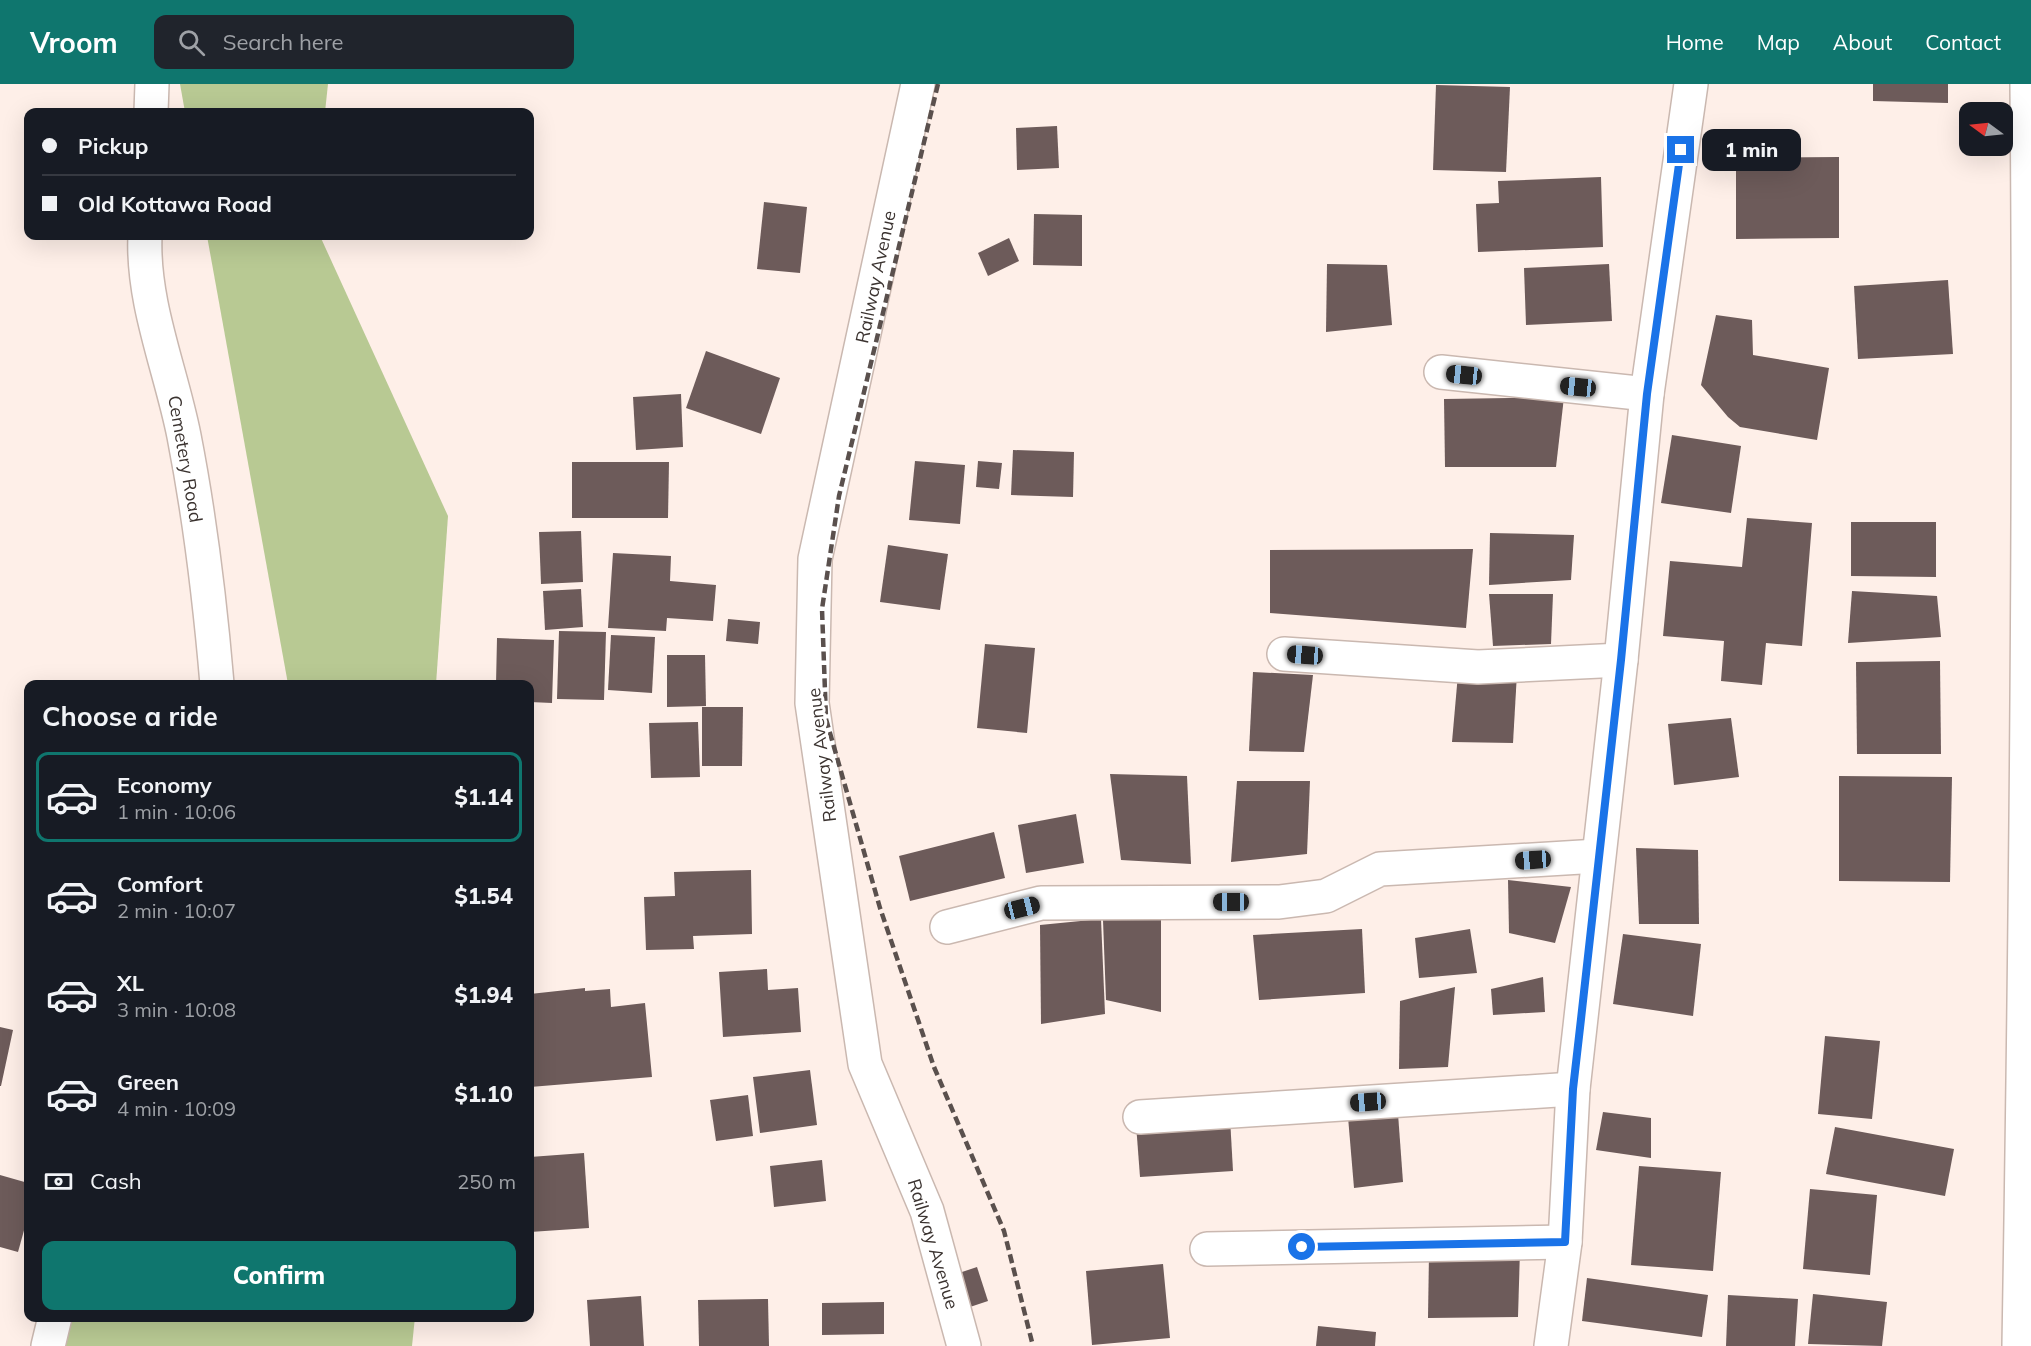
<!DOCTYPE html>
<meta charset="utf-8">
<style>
body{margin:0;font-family:Mulish,sans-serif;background:#20242c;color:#f1f3f6;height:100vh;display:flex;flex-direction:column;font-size:22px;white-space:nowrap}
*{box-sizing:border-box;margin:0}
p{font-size:20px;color:#9ea1a6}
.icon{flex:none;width:33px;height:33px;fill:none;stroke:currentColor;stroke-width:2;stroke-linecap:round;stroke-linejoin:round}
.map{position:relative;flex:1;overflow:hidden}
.side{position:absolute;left:24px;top:596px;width:510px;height:642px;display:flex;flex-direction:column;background:#171b24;border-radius:12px;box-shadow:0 6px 24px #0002}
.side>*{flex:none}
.top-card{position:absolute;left:24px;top:24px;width:510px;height:132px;border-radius:12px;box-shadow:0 6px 24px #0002;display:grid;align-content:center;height:132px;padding:0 18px;background:#171b24}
.needle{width:39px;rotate:285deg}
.controls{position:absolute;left:1959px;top:18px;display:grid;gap:12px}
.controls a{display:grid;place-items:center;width:54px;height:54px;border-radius:12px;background:#171b24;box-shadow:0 6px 24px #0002;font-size:30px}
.end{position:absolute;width:27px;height:27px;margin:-14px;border:8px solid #1a73e8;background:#fff;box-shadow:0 0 0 3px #fff}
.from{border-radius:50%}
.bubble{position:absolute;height:42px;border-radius:12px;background:#171b24;box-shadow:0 6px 24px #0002;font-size:20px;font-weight:800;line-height:42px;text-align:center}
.car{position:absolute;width:18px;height:36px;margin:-18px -9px;border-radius:8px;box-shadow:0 0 4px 2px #0007;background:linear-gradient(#222 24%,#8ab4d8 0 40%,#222 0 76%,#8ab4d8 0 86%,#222 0)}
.top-card b{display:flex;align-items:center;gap:21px;height:57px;font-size:22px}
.top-card b+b{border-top:2px solid #363941}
.top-card i{width:15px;height:15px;background:#f1f3f6}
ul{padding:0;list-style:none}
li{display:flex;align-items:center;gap:18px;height:90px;margin:0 12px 9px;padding:0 6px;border:3px solid transparent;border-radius:12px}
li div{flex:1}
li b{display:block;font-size:22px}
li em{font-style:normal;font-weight:800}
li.selected{border-color:#0f766e}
li>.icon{width:54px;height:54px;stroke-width:1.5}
h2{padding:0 18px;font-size:27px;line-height:72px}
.pay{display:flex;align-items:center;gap:15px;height:66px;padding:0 18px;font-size:22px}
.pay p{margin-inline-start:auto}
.cta{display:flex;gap:12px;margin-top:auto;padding:12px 18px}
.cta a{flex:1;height:69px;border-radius:12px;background:#0f766e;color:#fff;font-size:24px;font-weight:800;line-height:69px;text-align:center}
header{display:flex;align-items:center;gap:36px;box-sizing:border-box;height:84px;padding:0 30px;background:#0f766e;color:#fff}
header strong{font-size:28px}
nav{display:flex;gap:33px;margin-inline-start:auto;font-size:21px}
.search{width:420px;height:54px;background:#20242c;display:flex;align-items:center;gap:15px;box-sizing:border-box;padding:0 21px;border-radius:12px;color:#9ea1a6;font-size:22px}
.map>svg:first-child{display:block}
</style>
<header>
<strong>Vroom</strong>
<div class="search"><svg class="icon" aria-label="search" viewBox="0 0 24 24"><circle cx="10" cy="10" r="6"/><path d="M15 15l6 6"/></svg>Search here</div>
<nav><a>Home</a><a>Map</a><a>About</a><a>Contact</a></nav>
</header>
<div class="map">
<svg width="2031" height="1262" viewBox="0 0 2031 1262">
<rect width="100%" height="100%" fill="#feefe8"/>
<g fill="#b8c993">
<path d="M 180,0 L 328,0 L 325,28 L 185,28 Z"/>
<path d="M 207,152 L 320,152 L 448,432 L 436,600 L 288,600 Z"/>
<path d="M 69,1233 L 415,1233 L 412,1262 L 64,1262 Z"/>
</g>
<g fill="#6d5b5a">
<path d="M 1873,0 L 1948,0 L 1948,19 L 1873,17 Z"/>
<path d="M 1436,1 L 1510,3 L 1506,88 L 1433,86 Z"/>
<path d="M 1057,42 L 1059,84 L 1017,86 L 1016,44 Z"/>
<path d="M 1839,73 L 1839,154 L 1736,155 L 1736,74 Z"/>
<path d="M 1601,93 L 1603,163 L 1478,168 L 1476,120 L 1499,119 L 1498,97 Z"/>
<path d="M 764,118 L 807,123 L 800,189 L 757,185 Z"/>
<path d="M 1034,130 L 1082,131 L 1082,182 L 1033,181 Z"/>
<path d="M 1009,154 L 1019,177 L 988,192 L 978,169 Z"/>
<path d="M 1327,180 L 1387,181 L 1392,241 L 1326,248 Z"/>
<path d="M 1609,180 L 1612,237 L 1526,241 L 1524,184 Z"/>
<path d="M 1948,196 L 1953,270 L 1858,275 L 1854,202 Z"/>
<path d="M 1716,231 L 1752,236 L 1753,271 L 1829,284 L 1817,356 L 1740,343 L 1728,333 L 1701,301 Z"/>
<path d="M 706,267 L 780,294 L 761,350 L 686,324 Z"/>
<path d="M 681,310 L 683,363 L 636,366 L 633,313 Z"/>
<path d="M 1564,313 L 1556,383 L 1445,383 L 1444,315 Z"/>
<path d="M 1672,351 L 1741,362 L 1731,429 L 1661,419 Z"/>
<path d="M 1013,366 L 1074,368 L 1073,413 L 1011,411 Z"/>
<path d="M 915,377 L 965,381 L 960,440 L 909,436 Z"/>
<path d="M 978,377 L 1002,379 L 999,405 L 976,403 Z"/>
<path d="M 572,378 L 669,378 L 668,434 L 572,434 Z"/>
<path d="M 1747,434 L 1812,439 L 1802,562 L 1766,559 L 1762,601 L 1721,597 L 1724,557 L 1663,552 L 1670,477 L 1742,483 Z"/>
<path d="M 1851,438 L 1936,438 L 1936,493 L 1851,492 Z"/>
<path d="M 581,447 L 583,498 L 541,500 L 539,448 Z"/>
<path d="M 1490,449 L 1574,451 L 1571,496 L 1489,501 Z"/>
<path d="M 888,461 L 948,470 L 940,526 L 880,518 Z"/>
<path d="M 1473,465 L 1466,544 L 1270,529 L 1270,466 Z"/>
<path d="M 613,469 L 671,472 L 670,497 L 716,501 L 713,537 L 667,534 L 666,547 L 608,544 Z"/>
<path d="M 581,505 L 583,543 L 545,546 L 543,507 Z"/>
<path d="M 1852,507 L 1937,512 L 1941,553 L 1848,559 Z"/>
<path d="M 1489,510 L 1553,510 L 1551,560 L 1493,562 Z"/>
<path d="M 728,535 L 760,538 L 758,560 L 726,557 Z"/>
<path d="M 559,547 L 606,548 L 604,616 L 557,615 Z"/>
<path d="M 611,551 L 655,553 L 652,609 L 608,606 Z"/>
<path d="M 497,554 L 554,556 L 552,619 L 530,618 L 530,600 L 496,600 Z"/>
<path d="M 985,560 L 1035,564 L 1027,649 L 977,644 Z"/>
<path d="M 667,571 L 705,571 L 706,622 L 667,623 Z"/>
<path d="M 1940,577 L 1941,670 L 1857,670 L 1856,578 Z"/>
<path d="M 1253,588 L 1313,591 L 1304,668 L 1249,667 Z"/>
<path d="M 1517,589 L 1513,659 L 1452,658 L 1458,590 Z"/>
<path d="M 702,623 L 743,623 L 742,682 L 702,682 Z"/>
<path d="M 1731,634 L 1739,693 L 1674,701 L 1668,640 Z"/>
<path d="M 698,638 L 700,693 L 651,694 L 649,639 Z"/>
<path d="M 1110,690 L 1187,692 L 1191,780 L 1121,776 Z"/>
<path d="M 1839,692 L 1952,693 L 1950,798 L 1839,797 Z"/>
<path d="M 1237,697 L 1310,697 L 1307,770 L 1231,778 Z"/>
<path d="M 1076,730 L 1084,779 L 1026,789 L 1018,741 Z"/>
<path d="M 994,748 L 1005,794 L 910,817 L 899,772 Z"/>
<path d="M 1636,764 L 1698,766 L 1699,840 L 1639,840 Z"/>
<path d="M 751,786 L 752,850 L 693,852 L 694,865 L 646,866 L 644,813 L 675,812 L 674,788 Z"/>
<path d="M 1508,796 L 1571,803 L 1555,859 L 1509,849 Z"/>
<path d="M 1161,833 L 1161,928 L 1106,916 L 1103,836 Z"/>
<path d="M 1101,835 L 1105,930 L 1041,940 L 1040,841 Z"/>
<path d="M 1362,845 L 1365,909 L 1259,916 L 1253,851 Z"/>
<path d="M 1470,845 L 1477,889 L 1419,894 L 1415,854 Z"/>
<path d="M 1623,850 L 1701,860 L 1693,932 L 1613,920 Z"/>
<path d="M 767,885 L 768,906 L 798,904 L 801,948 L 723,953 L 719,888 Z"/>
<path d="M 1543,893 L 1545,928 L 1493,931 L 1491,905 Z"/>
<path d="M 1455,903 L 1448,983 L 1399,985 L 1400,917 Z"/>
<path d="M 585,904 L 585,907 L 610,905 L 611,923 L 645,919 L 652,993 L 530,1003 L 530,910 Z"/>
<path d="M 0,943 L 13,946 L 1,1002 L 0,1002 Z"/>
<path d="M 1825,952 L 1880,957 L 1872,1035 L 1818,1030 Z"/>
<path d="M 810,986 L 817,1041 L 760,1049 L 753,993 Z"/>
<path d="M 748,1011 L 753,1052 L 716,1057 L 710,1016 Z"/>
<path d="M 1397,1016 L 1403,1098 L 1354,1104 L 1347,1021 Z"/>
<path d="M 1603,1028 L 1651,1034 L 1651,1074 L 1596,1066 Z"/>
<path d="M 1230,1034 L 1233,1087 L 1140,1093 L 1136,1040 Z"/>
<path d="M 1835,1043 L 1954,1065 L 1945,1112 L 1826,1090 Z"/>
<path d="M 584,1069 L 589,1144 L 530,1148 L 530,1073 Z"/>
<path d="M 822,1076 L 826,1117 L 774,1123 L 770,1082 Z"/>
<path d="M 1639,1082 L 1721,1088 L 1713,1187 L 1631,1181 Z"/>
<path d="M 0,1091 L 28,1099 L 28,1132 L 18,1168 L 0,1163 Z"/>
<path d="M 1810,1105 L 1877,1111 L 1870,1191 L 1803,1185 Z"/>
<path d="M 1520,1166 L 1518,1233 L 1428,1234 L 1429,1169 Z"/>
<path d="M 1163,1180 L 1170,1254 L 1092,1261 L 1086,1187 Z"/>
<path d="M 977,1183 L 988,1217 L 961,1226 L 950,1192 Z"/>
<path d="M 1587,1194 L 1708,1211 L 1702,1253 L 1582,1237 Z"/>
<path d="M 1813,1210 L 1887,1218 L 1882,1262 L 1808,1260 Z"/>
<path d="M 1728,1211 L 1798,1215 L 1795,1262 L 1726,1262 Z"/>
<path d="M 641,1212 L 644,1262 L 590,1262 L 587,1216 Z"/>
<path d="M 768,1215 L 769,1262 L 699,1262 L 698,1216 Z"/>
<path d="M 884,1218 L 884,1250 L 822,1251 L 822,1219 Z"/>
<path d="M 1318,1242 L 1376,1248 L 1375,1262 L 1316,1262 Z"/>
</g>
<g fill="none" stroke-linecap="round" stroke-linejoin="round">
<defs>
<g id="minor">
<path d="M 918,0 L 815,475 L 812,619 L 865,980 L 927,1127 L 964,1262"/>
<path d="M 151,28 L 152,0"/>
<path d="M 145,152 C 142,219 171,286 184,352 C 200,434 210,517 217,600"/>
<path d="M 1441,288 L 1647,310"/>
<path d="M 1284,570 L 1478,583 L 1621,576"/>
<path d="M 947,843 L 1041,819 L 1279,818 L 1326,812 L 1380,785 L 1598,772"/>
<path d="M 1140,1033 L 1573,1005"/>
<path d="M 1207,1165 L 1565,1158"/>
<path d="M 48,1262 L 55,1233"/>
<path d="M 1551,1262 L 1565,1158 L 1573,1005 L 1621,576 L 1647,310 L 1691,0"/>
</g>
<path id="highway" d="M 2019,1262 C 2026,842 2031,420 2027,0"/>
</defs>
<use href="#minor" stroke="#cab8b0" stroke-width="36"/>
<use href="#highway" stroke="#cab8b0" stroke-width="36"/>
<use href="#minor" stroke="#fff" stroke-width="33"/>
<use href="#highway" stroke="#fff" stroke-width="33"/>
<path stroke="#5a504d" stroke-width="4.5" stroke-dasharray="9 4.5" stroke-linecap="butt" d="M 938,0 L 839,412 L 822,525 L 826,635 L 880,824 L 934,983 L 1004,1147 L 1033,1262"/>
</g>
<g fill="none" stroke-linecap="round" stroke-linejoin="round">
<path stroke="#1a73e8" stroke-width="8" d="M 1302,1163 L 1565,1158 L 1573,1005 L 1581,935 L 1621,576 L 1647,310 L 1681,66"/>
</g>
<g text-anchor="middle" stroke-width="6" stroke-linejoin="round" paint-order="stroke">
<g font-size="18" fill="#3b3330" stroke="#fff">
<text transform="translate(876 193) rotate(-78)" y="6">Railway Avenue</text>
<text transform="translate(185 375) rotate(80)" y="6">Cemetery Road</text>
<text transform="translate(822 671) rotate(-97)" y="6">Railway Avenue</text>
<text transform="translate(933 1160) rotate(73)" y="6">Railway Avenue</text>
</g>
</g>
</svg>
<div class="controls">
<a><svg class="needle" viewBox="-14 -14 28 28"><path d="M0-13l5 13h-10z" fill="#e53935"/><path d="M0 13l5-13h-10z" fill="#9ea1a6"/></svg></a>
</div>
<i class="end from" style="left:1302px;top:1163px"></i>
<i class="end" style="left:1681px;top:66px"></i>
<div class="bubble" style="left:1702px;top:45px;width:99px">1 min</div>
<i class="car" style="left:1464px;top:291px;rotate:276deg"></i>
<i class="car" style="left:1578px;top:303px;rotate:276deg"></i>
<i class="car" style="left:1305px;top:571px;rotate:274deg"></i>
<i class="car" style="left:1533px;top:776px;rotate:266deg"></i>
<i class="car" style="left:1231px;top:818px;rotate:270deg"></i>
<i class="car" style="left:1022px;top:824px;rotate:76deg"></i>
<i class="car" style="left:1368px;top:1018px;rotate:266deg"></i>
<div class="top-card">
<b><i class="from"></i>Pickup</b>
<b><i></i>Old Kottawa Road</b>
</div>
<section class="side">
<h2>Choose a ride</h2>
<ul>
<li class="selected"><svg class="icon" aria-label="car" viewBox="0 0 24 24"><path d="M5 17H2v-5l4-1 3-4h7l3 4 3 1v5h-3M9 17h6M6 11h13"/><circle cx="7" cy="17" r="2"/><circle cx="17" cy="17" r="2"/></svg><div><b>Economy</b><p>1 min · 10:06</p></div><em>$1.14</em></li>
<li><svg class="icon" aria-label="car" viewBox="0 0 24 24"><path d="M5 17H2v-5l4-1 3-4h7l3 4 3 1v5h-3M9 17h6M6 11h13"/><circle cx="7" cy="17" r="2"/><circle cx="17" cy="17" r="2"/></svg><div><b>Comfort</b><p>2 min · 10:07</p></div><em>$1.54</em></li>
<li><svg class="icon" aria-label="car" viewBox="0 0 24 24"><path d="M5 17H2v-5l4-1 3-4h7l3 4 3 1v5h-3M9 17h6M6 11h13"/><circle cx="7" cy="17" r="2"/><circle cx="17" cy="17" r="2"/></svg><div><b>XL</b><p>3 min · 10:08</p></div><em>$1.94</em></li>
<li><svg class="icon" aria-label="car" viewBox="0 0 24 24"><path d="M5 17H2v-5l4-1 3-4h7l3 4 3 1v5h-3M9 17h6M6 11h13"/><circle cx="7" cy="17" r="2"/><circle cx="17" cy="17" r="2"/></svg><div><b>Green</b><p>4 min · 10:09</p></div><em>$1.10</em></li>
</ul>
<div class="pay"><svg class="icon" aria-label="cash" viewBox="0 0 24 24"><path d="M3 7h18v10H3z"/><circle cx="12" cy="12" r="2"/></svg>Cash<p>250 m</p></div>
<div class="cta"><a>Confirm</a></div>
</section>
</div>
